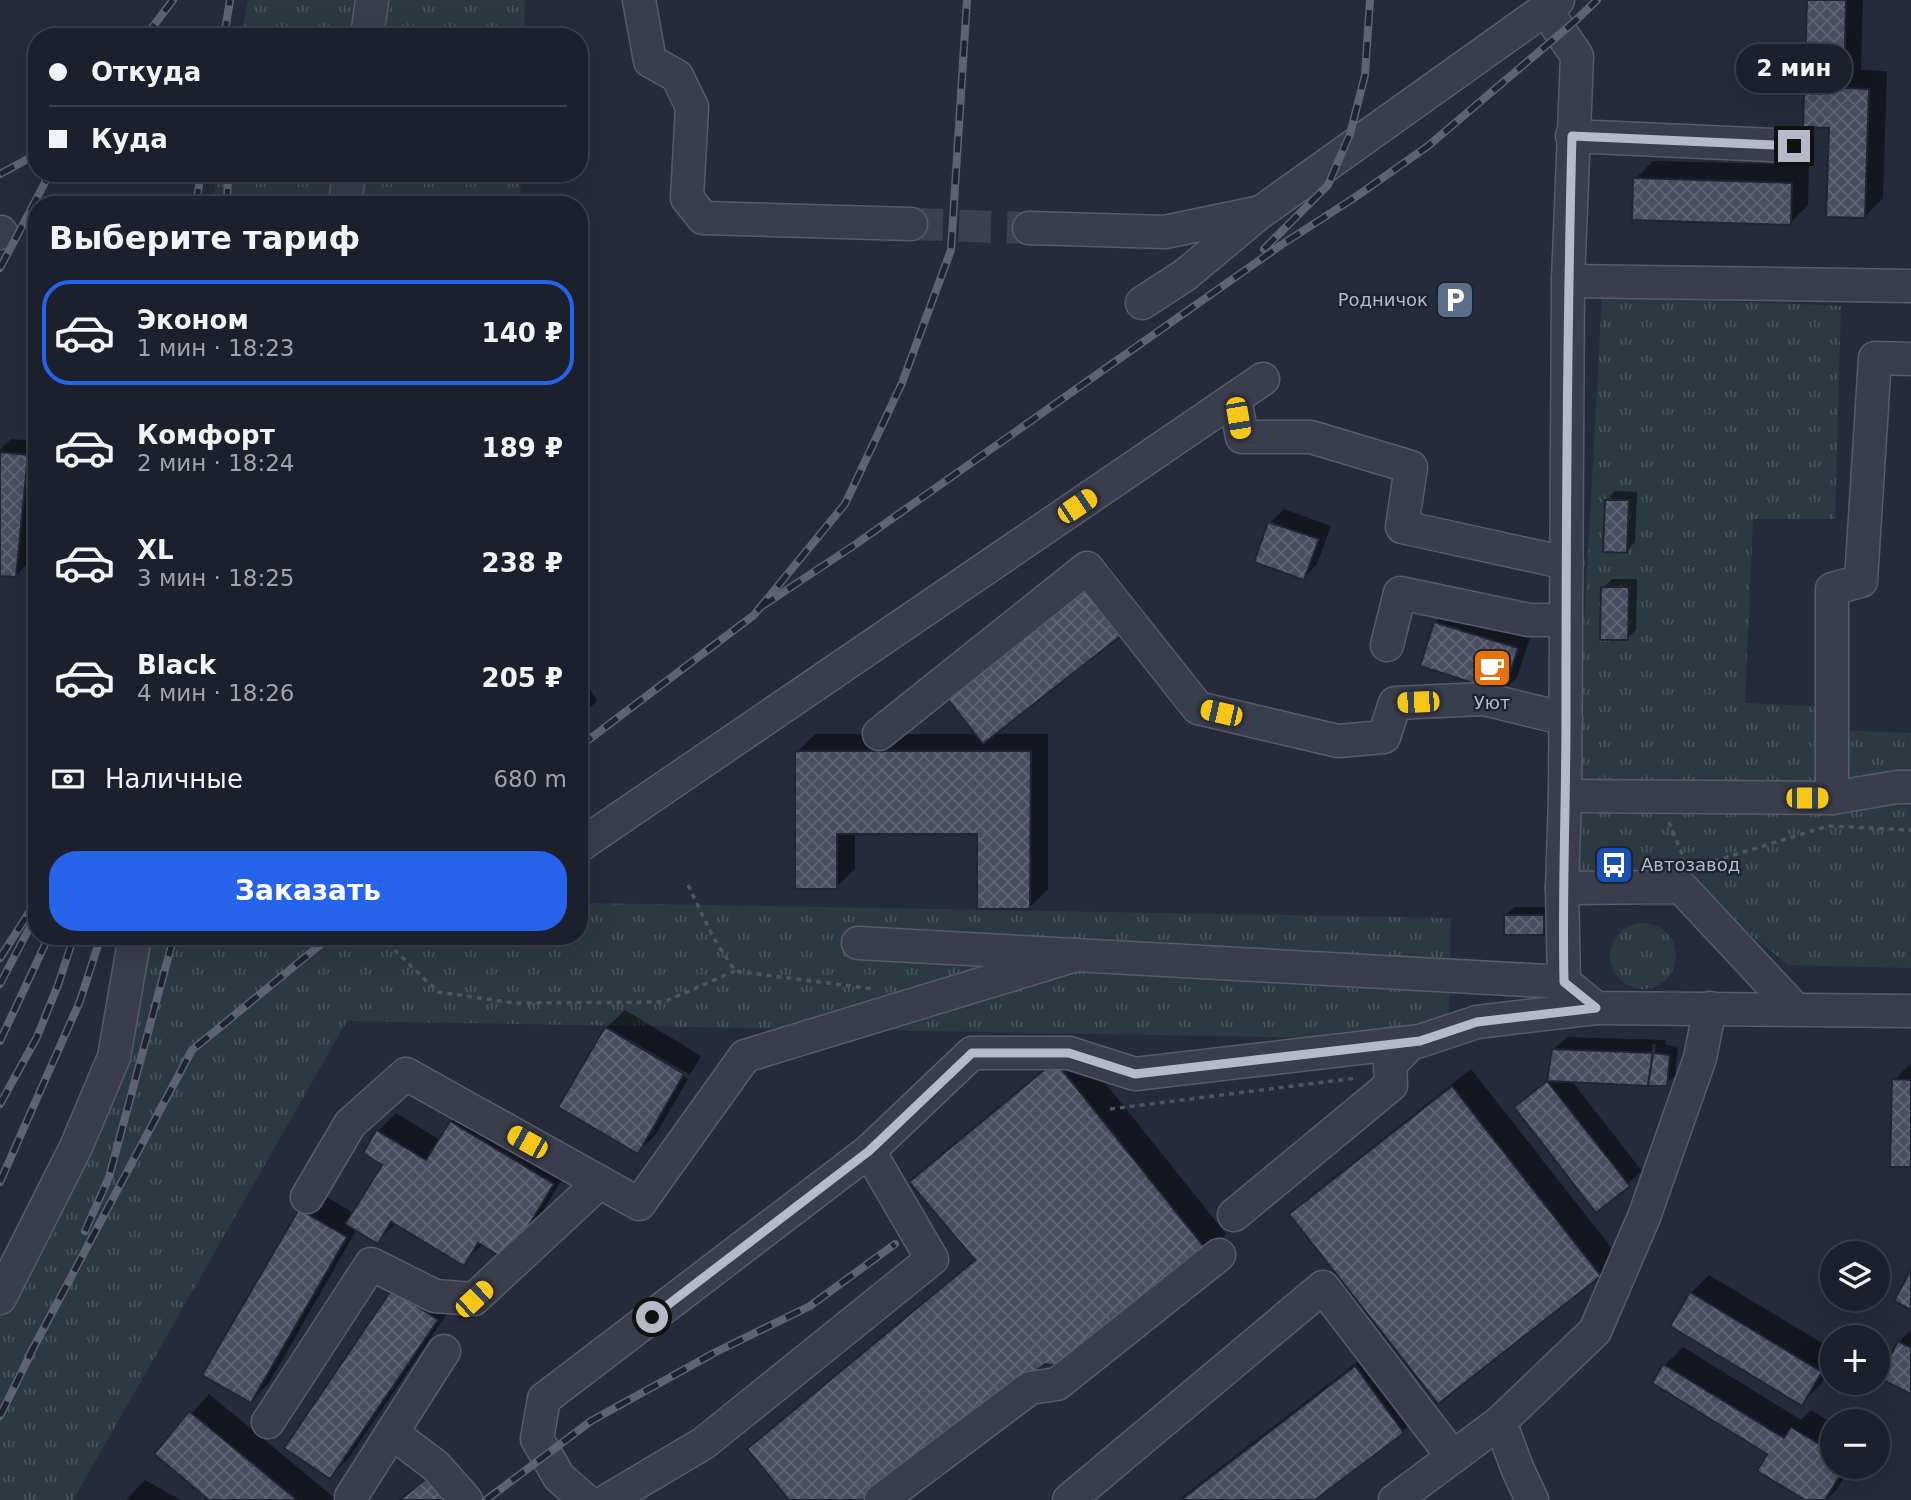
<!DOCTYPE html>
<html lang="ru">
<meta charset="utf-8">
<style>
body{margin:0;font-family:"DejaVu Sans",sans-serif;background:#292d38;color:#f1f3f6;height:100vh;display:flex;flex-direction:column;font-size:26px;white-space:nowrap}
*{box-sizing:border-box;margin:0}
p{font-size:23px;color:#a0a3a9}
.icon{flex:none;width:38px;height:38px;fill:none;stroke:currentColor;stroke-width:2;stroke-linecap:round;stroke-linejoin:round}
.map{position:relative;flex:1;overflow:hidden}
.sheet{position:absolute;left:28px;top:196px;width:560px;height:749px;display:flex;flex-direction:column;background:#1c202c;border-radius:28px;box-shadow:0 7px 28px #0002,0 0 0 2px #3a3e48}
.sheet>*{flex:none}
.guide{position:absolute;left:28px;top:28px;width:560px;height:154px;border-radius:28px;box-shadow:0 7px 28px #0002,0 0 0 2px #3a3e48;display:grid;align-content:center;height:154px;padding:0 21px;background:#1c202c}
.buttons{position:absolute;left:1820px;top:1241px;display:grid;gap:14px}
.buttons a{display:grid;place-items:center;width:70px;height:70px;border-radius:50%;background:#1c202c;box-shadow:0 7px 28px #0002,0 0 0 2px #3a3e48;font-size:35px}
.end{position:absolute;width:32px;height:32px;margin:-16px;border:9px solid #b6b9c7;background:#111;box-shadow:0 0 0 4px #111}
.from{border-radius:50%}
.bubble{position:absolute;height:49px;border-radius:24px;background:#1c202c;box-shadow:0 7px 28px #0002,0 0 0 2px #3a3e48;font-size:23px;font-weight:800;line-height:49px;text-align:center}
.car{position:absolute;width:21px;height:42px;margin:-21px -10px;border-radius:9px;box-shadow:0 0 5px 2px #0007;background:linear-gradient(#f5c518 24%,#345 0 40%,#f5c518 0 76%,#345 0 86%,#f5c518 0)}
.guide b{display:flex;align-items:center;gap:24px;height:66px;font-size:26px}
.guide b+b{border-top:2px solid #3a3e48}
.guide i{width:18px;height:18px;background:#f1f3f6}
ul{padding:0;list-style:none}
li{display:flex;align-items:center;gap:21px;height:105px;margin:0 14px 10px;padding:0 7px;border:4px solid transparent;border-radius:28px}
li div{flex:1}
li b{display:block;font-size:26px}
li em{font-style:normal;font-weight:800}
li.selected{border-color:#2563eb}
li>.icon{width:63px;height:63px;stroke-width:1.5}
h2{padding:0 21px;font-size:32px;line-height:84px}
.pay{display:flex;align-items:center;gap:18px;height:77px;padding:0 21px;font-size:26px}
.pay p{margin-inline-start:auto}
.primary-button{display:flex;gap:14px;margin-top:auto;padding:14px 21px}
.primary-button a{flex:1;height:80px;border-radius:28px;background:#2563eb;color:#fff;font-size:28px;font-weight:800;line-height:80px;text-align:center}
.map>svg:first-child{display:block}
</style>
<div class="map">
<svg width="1911" height="1500" viewBox="0 0 1911 1500">
<defs>
<pattern id="grass-tufts" width="24" height="20" patternUnits="userSpaceOnUse" patternTransform="scale(1.75)"><rect width="24" height="20" fill="#2b3a40"/><path d="M3 7l-1-3M5 7V3M7 7l1-3M15 17l-1-3M17 17v-4M19 17l1-3" fill="none" stroke="#48545a"/></pattern>
<pattern id="building-cross-hatch" width="8" height="8" patternUnits="userSpaceOnUse" patternTransform="scale(1.75)"><rect width="8" height="8" fill="#484d60"/><path d="M0 0l8 8M0 8l8-8" fill="none" stroke="#606575"/></pattern>
</defs>
<rect width="100%" height="100%" fill="#262b3b"/>
<g fill="url(#grass-tufts)">
<path d="M 248,0 L 525,0 L 524,37 L 241,37 Z"/>
<path d="M 218,173 L 521,173 L 520,205 L 212,205 Z"/>
<path d="M 1602,296 L 1841,306 L 1835,519 L 1753,519 L 1745,703 L 1831,707 L 1832,730 L 1911,733 L 1911,968 L 1788,965 L 1675,874 L 1580,873 L 1579,720 Z"/>
<path d="M 579,880 L 586,880 L 586,903 L 1451,918 L 1448,1040 L 347,1021 L 73,1500 L 0,1500 L 0,1310 L 104,1109 L 140,936 L 579,936 Z"/>
<circle cx="1643" cy="956" r="33"/>
</g>
<g fill="#0007" fill-rule="evenodd">
<path d="M 1809,0 L 1863,0 L 1861,70 L 1887,71 L 1883,198 L 1865,216 L 1830,126 Z"/>
<path d="M 1653,161 L 1809,165 L 1808,205 L 1790,223 L 1635,179 Z"/>
<path d="M 11,439 L 37,441 L 37,482 L 29,562 L 16,575 L 0,574 L 0,450 Z"/>
<path d="M 1615,491 L 1637,492 L 1635,542 L 1627,551 L 1607,500 Z"/>
<path d="M 1284,509 L 1331,526 L 1317,564 L 1304,578 L 1256,561 L 1270,523 Z"/>
<path d="M 1109,567 L 1144,612 L 1125,630 L 993,734 L 1048,734 L 1048,889 L 1030,907 L 979,832 L 855,832 L 855,869 L 836,887 L 797,752 L 815,734 L 977,734 L 967,679 Z"/>
<path d="M 1612,579 L 1637,579 L 1636,630 L 1627,638 L 1603,588 Z"/>
<path d="M 1449,609 L 1531,635 L 1517,677 L 1504,691 L 1435,623 Z"/>
<path d="M 579,670 L 597,701 L 579,718 Z"/>
<path d="M 1514,907 L 1552,907 L 1552,924 L 1543,933 L 1505,916 Z"/>
<path d="M 625,1010 L 701,1056 L 690,1075 L 609,1028 L 609,1032 L 688,1079 L 656,1134 L 638,1152 L 606,1028 Z"/>
<path d="M 1567,1037 L 1666,1040 L 1665,1045 L 1678,1047 L 1675,1076 L 1666,1084 L 1571,1080 L 1642,1171 L 1596,1211 L 1517,1108 L 1550,1079 L 1553,1050 ZM 1653,1044 L 1656,1045 L 1652,1073 L 1648,1073 Z"/>
<path d="M 1074,1044 L 1226,1234 L 1208,1252 L 1045,1362 L 792,1500 L 750,1449 L 768,1431 L 976,1258 L 911,1182 L 929,1164 Z"/>
<path d="M 1911,1063 L 1911,1166 L 1894,1080 Z"/>
<path d="M 1471,1069 L 1618,1256 L 1600,1275 L 1291,1214 L 1310,1196 Z"/>
<path d="M 469,1104 L 571,1165 L 525,1240 L 483,1244 L 463,1264 L 396,1223 L 378,1241 L 357,1229 L 269,1383 L 251,1401 L 300,1210 L 318,1192 L 354,1213 L 384,1164 L 378,1131 L 396,1113 L 440,1140 L 451,1122 Z"/>
<path d="M 1709,1275 L 1832,1349 L 1832,1365 L 1820,1385 L 1802,1403 L 1691,1293 Z"/>
<path d="M 394,1290 L 455,1302 L 348,1459 L 330,1477 Z"/>
<path d="M 1911,1330 L 1911,1392 L 1899,1342 Z"/>
<path d="M 1683,1347 L 1801,1420 L 1811,1410 L 1832,1423 L 1832,1466 L 1851,1466 L 1837,1489 L 1826,1500 L 1808,1500 L 1770,1453 L 1665,1365 Z"/>
<path d="M 1374,1349 L 1421,1413 L 1403,1431 L 1312,1500 L 1178,1500 Z"/>
<path d="M 209,1394 L 337,1500 L 212,1500 L 156,1454 Z"/>
<path d="M 145,1480 L 181,1500 L 126,1500 Z"/>
</g>
<g fill="url(#building-cross-hatch)" stroke="#212433" stroke-width="2">
<path d="M 1807,0 L 1846,0 L 1844,88 L 1869,89 L 1865,218 L 1826,217 L 1829,128 L 1803,127 Z"/>
<path d="M 1633,178 L 1792,183 L 1791,225 L 1632,220 Z"/>
<path d="M 0,452 L 28,455 L 16,577 L 0,576 Z"/>
<path d="M 1605,500 L 1629,500 L 1627,553 L 1603,552 Z"/>
<path d="M 1268,522 L 1319,539 L 1304,580 L 1254,562 Z"/>
<path d="M 1090,584 L 1127,631 L 983,744 L 946,697 Z"/>
<path d="M 1601,587 L 1629,587 L 1628,640 L 1600,640 Z"/>
<path d="M 1434,622 L 1518,648 L 1504,693 L 1420,666 Z"/>
<path d="M 795,751 L 1031,751 L 1030,909 L 977,909 L 977,834 L 837,834 L 837,889 L 795,889 Z"/>
<rect x="1504" y="915" width="40" height="20"/>
<path d="M 605,1027 L 684,1074 L 638,1154 L 558,1107 Z"/>
<path d="M 1552,1049 L 1653,1053 L 1648,1086 L 1547,1081 Z"/>
<path d="M 1653,1053 L 1670,1055 L 1667,1086 L 1648,1086 Z"/>
<path d="M 1055,1061 L 1209,1253 L 1068,1367 L 1045,1364 L 869,1500 L 789,1500 L 747,1449 L 975,1260 L 909,1182 Z"/>
<path d="M 1892,1079 L 1911,1080 L 1911,1167 L 1890,1167 Z"/>
<path d="M 1547,1081 L 1630,1186 L 1596,1213 L 1514,1107 Z"/>
<path d="M 1452,1086 L 1601,1276 L 1438,1404 L 1289,1214 Z"/>
<path d="M 450,1121 L 554,1184 L 507,1261 L 478,1243 L 464,1266 L 391,1222 L 378,1244 L 345,1224 L 382,1165 L 363,1153 L 376,1130 L 426,1160 Z"/>
<path d="M 299,1209 L 347,1237 L 251,1403 L 202,1375 Z"/>
<path d="M 1911,1269 L 1911,1310 L 1894,1301 Z"/>
<path d="M 392,1289 L 438,1320 L 330,1479 L 284,1448 Z"/>
<path d="M 1690,1292 L 1822,1372 L 1802,1406 L 1670,1326 Z"/>
<path d="M 1898,1341 L 1911,1348 L 1911,1394 L 1879,1378 Z"/>
<path d="M 1663,1364 L 1784,1438 L 1791,1427 L 1832,1452 L 1832,1466 L 1846,1466 L 1825,1500 L 1805,1500 L 1757,1471 L 1767,1454 L 1652,1383 Z"/>
<path d="M 1355,1366 L 1404,1433 L 1315,1500 L 1181,1500 Z"/>
<path d="M 189,1411 L 297,1500 L 209,1500 L 154,1454 Z"/>
<path d="M 427,1478 L 445,1500 L 400,1500 Z"/>
</g>
<g fill="none" stroke-linecap="round" stroke-linejoin="round">
<path stroke="#3c4050" stroke-width="32" stroke-dasharray="32 16" stroke-linecap="butt" d="M 911,224 L 1029,228"/>
<defs>
<g id="minor">
<path d="M 639,0 L 650,61 L 677,76 L 692,107 L 687,198 L 703,218 L 911,224"/>
<path d="M 1545,9 L 1577,56 L 1568,281"/>
<path d="M 367,37 L 372,0"/>
<path d="M 1572,136 L 1794,146"/>
<path d="M 345,205 L 349,173"/>
<path d="M 1029,228 L 1165,232 L 1261,212 L 1558,0"/>
<path d="M 0,233 L 1,232"/>
<path d="M 1911,286 L 1568,281 L 1565,796 L 1562,888 L 1564,982 L 1596,1008 L 1911,1011"/>
<path d="M 1142,303 L 1185,275 L 1257,215"/>
<path d="M 1235,398 L 1242,437 L 1311,437 L 1411,467 L 1402,527 L 1567,563"/>
<path d="M 1387,645 L 1400,593 L 1529,620 L 1566,620"/>
<path d="M 879,734 L 1087,568 L 1198,708 L 1338,741 L 1384,737 L 1395,703 L 1484,699 L 1566,719"/>
<path d="M 1565,796 L 1832,798 L 1897,787 L 1911,787"/>
<path d="M 1832,798 L 1832,589 L 1861,581 L 1875,358 L 1911,359"/>
<path d="M 579,846 L 1263,379"/>
<path d="M 1562,888 L 1681,887 L 1794,1008"/>
<path d="M 858,943 L 1564,982"/>
<path d="M 307,1197 L 350,1124 L 406,1074 L 639,1204 L 745,1056 L 1076,955"/>
<path d="M 1234,1215 L 1391,1085 L 1390,1065 L 1412,1042"/>
<path d="M 0,1298 L 76,1147 L 114,1057 L 135,936"/>
<path d="M 268,1422 L 371,1264 L 435,1296 L 474,1299 L 600,1182"/>
<path d="M 392,1433 L 436,1466 L 466,1500"/>
<path d="M 351,1497 L 444,1351"/>
<path d="M 585,1500 L 559,1477 L 537,1439 L 544,1399 L 869,1151 L 972,1053 L 1069,1053 L 1135,1074 L 1420,1041 L 1477,1022 L 1596,1008"/>
<path d="M 608,1500 L 704,1443 L 932,1259 L 869,1151"/>
<path d="M 881,1500 L 1030,1388 L 1057,1384 L 1219,1255"/>
<path d="M 1069,1500 L 1323,1287 L 1453,1457"/>
<path d="M 1395,1500 L 1500,1422"/>
<path d="M 1532,1500 L 1518,1470 L 1500,1422 L 1595,1331 L 1644,1217 L 1700,1058 L 1710,1008"/>
</g>
</defs>
<use href="#minor" stroke="#585b6a" stroke-width="35"/>
<g stroke="#4a575e" stroke-width="3.5" stroke-dasharray="5 5" stroke-linecap="butt">
<path d="M 1669,822 L 1686,864"/>
<path d="M 1695,867 L 1828,826 L 1911,830"/>
<path d="M 688,885 L 713,937 L 735,971 L 873,989"/>
<path d="M 380,936 L 438,992 L 514,1003 L 664,1002 L 735,971"/>
<path d="M 1110,1109 L 1357,1078"/>
</g>
<use href="#minor" stroke="#3a3d4c" stroke-width="32"/>
<defs>
<g id="rail">
<path d="M 145,37 L 173,0"/>
<path d="M 224,37 L 230,0"/>
<path d="M 0,174 L 37,154"/>
<path d="M 196,205 L 201,173"/>
<path d="M 227,205 L 228,173"/>
<path d="M 1264,249 L 1328,185 L 1350,134 L 1365,75 L 1370,0"/>
<path d="M 0,268 L 50,173"/>
<path d="M 761,607 L 856,544 L 1281,245 L 1354,198 L 1428,146 L 1574,22 L 1597,0"/>
<path d="M 579,747 L 754,615 L 845,504 L 902,383 L 951,250 L 967,0"/>
<path d="M 0,958 L 30,911 L 37,887"/>
<path d="M 0,984 L 30,927"/>
<path d="M 0,1041 L 49,936"/>
<path d="M 0,1104 L 37,1037 L 58,985 L 74,936"/>
<path d="M 0,1182 L 80,1001 L 101,936"/>
<path d="M 85,1231 L 109,1177 L 174,936"/>
<path d="M 29,1356 L 192,1050 L 331,936"/>
<path d="M 0,1416 L 34,1347"/>
<path d="M 486,1500 L 591,1421 L 714,1353 L 810,1306 L 895,1244"/>
</g>
</defs>
<use href="#rail" stroke="#5e6374" stroke-width="8"/>
<use href="#rail" stroke="#1f2231" stroke-width="5" stroke-dasharray="16" stroke-linecap="butt"/>
</g>
<g fill="none" stroke-linecap="round" stroke-linejoin="round">
<path stroke="#b6b9c7" stroke-width="9" d="M 652,1317 L 869,1151 L 972,1053 L 1069,1053 L 1135,1074 L 1420,1041 L 1477,1022 L 1596,1008 L 1564,982 C 1562,894 1566,806 1566,717 C 1566,523 1567,329 1572,136 L 1794,146"/>
</g>
<defs>
<symbol id="parking-square" viewBox="-11 -11 22 22"><rect x="-9" y="-9" width="18" height="18" rx="4" fill="#5c6f8a" stroke="#1f2231"/><path d="M-3.5-5.5H1a3.5 3.5 0 0 1 0 7H-1V5.5H-3.5ZM-1-3.4V-.6H.8a1.4 1.4 0 0 0 0-2.8Z" fill="#fff"/></symbol>
<symbol id="cafe-square" viewBox="-11 -11 22 22"><rect x="-9" y="-9" width="18" height="18" rx="4" fill="#e8710a" stroke="#1f2231"/><path d="M-5.5-4.5H6V0H3Q3 3.5 0 3.5H-2.5Q-5.5 3.5-5.5 0ZM3-3.2v2h1.7v-2ZM-6 4.5H4V6H-6Z" fill="#fff"/></symbol>
<symbol id="bus-square" viewBox="-11 -11 22 22"><rect x="-9" y="-9" width="18" height="18" rx="4" fill="#1a4fb4" stroke="#1f2231"/><path d="M-5-6H5V4H4V6H2V4H-2V6H-4V4H-5ZM-3.5-4V0h7V-4ZM-3.5 1.2v1.5H-2V1.2ZM2 1.2v1.5H3.5V1.2Z" fill="#fff"/></symbol>
</defs>
<g fill-rule="evenodd">
<use href="#parking-square" x="1433" y="278" width="44" height="44"/>
<use href="#cafe-square" x="1470" y="646" width="44" height="44"/>
<use href="#bus-square" x="1592" y="843" width="44" height="44"/>
</g>
<g text-anchor="middle" stroke-width="5" stroke-linejoin="round" paint-order="stroke">
<g font-size="18" fill="#b6b9c7" stroke="#1f2231" text-anchor="end">
<text x="1428" y="306">Родничок</text>
<text x="1492" y="709" text-anchor="middle">Уют</text>
<text x="1641" y="871" text-anchor="start">Автозавод</text>
</g>
</g>
</svg>
<div class="buttons">
<a><svg class="icon" aria-label="layers" viewBox="0 0 24 24"><path d="M12 4l9 5-9 5-9-5zM3 14l9 5 9-5"/></svg></a>
<a>+</a>
<a>−</a>
</div>
<i class="end from" style="left:652px;top:1317px"></i>
<i class="end" style="left:1794px;top:146px"></i>
<div class="bubble" style="left:1736px;top:44px;width:116px">2 мин</div>
<i class="car" style="left:1238px;top:418px;rotate:170deg"></i>
<i class="car" style="left:1077px;top:506px;rotate:56deg"></i>
<i class="car" style="left:1418px;top:702px;rotate:268deg"></i>
<i class="car" style="left:1221px;top:713px;rotate:283deg"></i>
<i class="car" style="left:1807px;top:798px;rotate:90deg"></i>
<i class="car" style="left:527px;top:1142px;rotate:299deg"></i>
<i class="car" style="left:474px;top:1299px;rotate:47deg"></i>
<div class="guide">
<b><i class="from"></i>Откуда</b>
<b><i></i>Куда</b>
</div>
<section class="sheet">
<h2>Выберите тариф</h2>
<ul>
<li class="selected"><svg class="icon" aria-label="car" viewBox="0 0 24 24"><path d="M5 17H2v-5l4-1 3-4h7l3 4 3 1v5h-3M9 17h6M6 11h13"/><circle cx="7" cy="17" r="2"/><circle cx="17" cy="17" r="2"/></svg><div><b>Эконом</b><p>1 мин · 18:23</p></div><em>140 ₽</em></li>
<li><svg class="icon" aria-label="car" viewBox="0 0 24 24"><path d="M5 17H2v-5l4-1 3-4h7l3 4 3 1v5h-3M9 17h6M6 11h13"/><circle cx="7" cy="17" r="2"/><circle cx="17" cy="17" r="2"/></svg><div><b>Комфорт</b><p>2 мин · 18:24</p></div><em>189 ₽</em></li>
<li><svg class="icon" aria-label="car" viewBox="0 0 24 24"><path d="M5 17H2v-5l4-1 3-4h7l3 4 3 1v5h-3M9 17h6M6 11h13"/><circle cx="7" cy="17" r="2"/><circle cx="17" cy="17" r="2"/></svg><div><b>XL</b><p>3 мин · 18:25</p></div><em>238 ₽</em></li>
<li><svg class="icon" aria-label="car" viewBox="0 0 24 24"><path d="M5 17H2v-5l4-1 3-4h7l3 4 3 1v5h-3M9 17h6M6 11h13"/><circle cx="7" cy="17" r="2"/><circle cx="17" cy="17" r="2"/></svg><div><b>Black</b><p>4 мин · 18:26</p></div><em>205 ₽</em></li>
</ul>
<div class="pay"><svg class="icon" aria-label="cash" viewBox="0 0 24 24"><path d="M3 7h18v10H3z"/><circle cx="12" cy="12" r="2"/></svg>Наличные<p>680 m</p></div>
<div class="primary-button"><a>Заказать</a></div>
</section>
</div>
